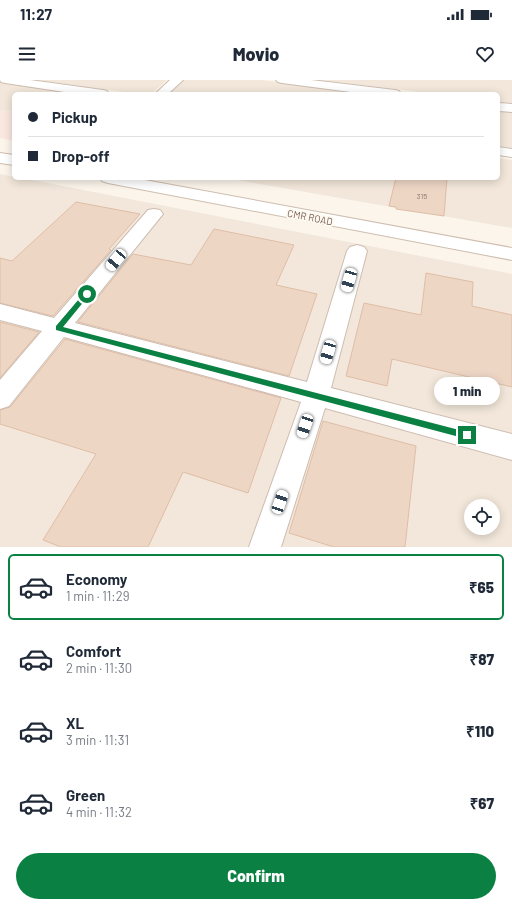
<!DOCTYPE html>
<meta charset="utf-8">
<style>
body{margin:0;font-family:Barlow,sans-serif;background:#f2f2f3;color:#1f2937;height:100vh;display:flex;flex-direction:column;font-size:15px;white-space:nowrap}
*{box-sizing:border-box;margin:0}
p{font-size:13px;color:#747a83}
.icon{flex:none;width:22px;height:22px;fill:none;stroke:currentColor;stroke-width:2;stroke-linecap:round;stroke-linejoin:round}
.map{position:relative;height:467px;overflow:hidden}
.panel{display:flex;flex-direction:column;background:#fff;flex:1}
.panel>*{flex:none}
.hud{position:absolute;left:12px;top:12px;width:488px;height:88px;border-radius:6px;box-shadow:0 2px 10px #0003;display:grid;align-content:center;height:88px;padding:0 16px;background:#fff}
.controls{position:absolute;left:464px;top:419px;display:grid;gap:8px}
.controls a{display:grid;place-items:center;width:36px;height:36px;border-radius:50%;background:#fff;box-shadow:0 2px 10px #0003;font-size:20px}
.end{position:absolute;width:18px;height:18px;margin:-9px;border:5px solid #0b8043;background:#fff;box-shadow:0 0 0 2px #fff}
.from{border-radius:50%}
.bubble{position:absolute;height:28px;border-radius:14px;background:#fff;box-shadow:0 2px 10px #0003;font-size:13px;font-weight:800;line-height:28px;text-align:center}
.car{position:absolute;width:12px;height:24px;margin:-12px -6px;border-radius:5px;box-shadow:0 0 3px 1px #0007;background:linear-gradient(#fff 24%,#345 0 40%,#fff 0 76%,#345 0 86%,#fff 0)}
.hud b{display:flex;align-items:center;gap:14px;height:38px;font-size:15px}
.hud b+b{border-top:1px solid #e0e1e3}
.hud i{width:10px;height:10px;background:#1f2937}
ul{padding:7px 0 0;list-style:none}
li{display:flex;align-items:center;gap:12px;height:66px;margin:0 8px 6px;padding:0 8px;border:2px solid transparent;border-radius:6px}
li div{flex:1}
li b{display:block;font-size:15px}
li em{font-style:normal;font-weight:800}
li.on{border-color:#0b8043}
li>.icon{width:36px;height:36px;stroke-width:1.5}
.action{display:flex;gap:8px;margin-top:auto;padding:8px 16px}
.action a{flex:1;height:46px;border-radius:24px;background:#0b8043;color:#fff;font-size:16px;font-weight:800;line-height:46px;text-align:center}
.status{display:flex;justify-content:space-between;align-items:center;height:28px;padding:0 20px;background:#fff;direction:ltr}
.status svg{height:11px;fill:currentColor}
header{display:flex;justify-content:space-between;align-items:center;height:52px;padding:0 16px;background:#fff;font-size:18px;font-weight:800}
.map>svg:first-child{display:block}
</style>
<div class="status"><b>11:27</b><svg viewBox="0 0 49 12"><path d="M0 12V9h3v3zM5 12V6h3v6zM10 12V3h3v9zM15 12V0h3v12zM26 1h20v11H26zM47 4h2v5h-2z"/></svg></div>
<header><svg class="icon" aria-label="menu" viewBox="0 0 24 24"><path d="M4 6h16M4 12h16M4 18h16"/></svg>Movio<svg class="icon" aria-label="heart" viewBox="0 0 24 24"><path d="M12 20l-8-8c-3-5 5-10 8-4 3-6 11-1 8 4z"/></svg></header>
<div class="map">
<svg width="512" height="467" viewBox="0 0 512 467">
<rect width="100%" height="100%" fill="#fbf5eb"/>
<g fill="#f2e7da" fill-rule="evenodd">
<path d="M 38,0 L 167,0 L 151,14 L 138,14 Z"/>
<path d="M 184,0 L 261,0 L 374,14 L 169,14 Z"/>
<path d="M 321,0 L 512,0 L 512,23 L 498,22 L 498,14 L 436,14 Z"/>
<path d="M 0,3 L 77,14 L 14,14 L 14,32 L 0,30 Z"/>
<path d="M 498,29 L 512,31 L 512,68 L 498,66 Z"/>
<path d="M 498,78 L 512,80 L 512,148 L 226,98 L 498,98 Z"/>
<path d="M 0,94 L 14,97 L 14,98 L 22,98 L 512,194 L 512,467 L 0,467 ZM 471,426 L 493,426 L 493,448 L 471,448 Z"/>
</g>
<path fill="#fae8e0" d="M 0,30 L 14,32 L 14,61 L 0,58 Z"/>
<g fill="#eed6c5" stroke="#dfbda6">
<path d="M 396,98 L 447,98 L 444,136 L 396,129 L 396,127 L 389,126 Z"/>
<path d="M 76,122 L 140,134 L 109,169 L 111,170 L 53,236 L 0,223 L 0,178 L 12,181 Z"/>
<path d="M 214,149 L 294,165 L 276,205 L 317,214 L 289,296 L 78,242 L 133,174 L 191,185 Z"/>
<path d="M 426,193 L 473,202 L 472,226 L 512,235 L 512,307 L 392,279 L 387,306 L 346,296 L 364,223 L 421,235 Z"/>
<path d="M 0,242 L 39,252 L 0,298 Z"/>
<path d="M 65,259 L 281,318 L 248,413 L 183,392 L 148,467 L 61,467 L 43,460 L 96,374 L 0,344 L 0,330 L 10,327 Z"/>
<path d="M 323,341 L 416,366 L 405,467 L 334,467 L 289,453 Z"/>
</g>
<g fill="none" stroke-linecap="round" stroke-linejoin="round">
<defs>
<g id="street">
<path d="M 0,0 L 30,0 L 103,10 L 107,11 L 109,14 L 78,14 L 5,3 L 1,2 Z"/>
<path d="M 170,0 L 183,0 L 168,14 L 155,14 Z"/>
<path d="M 276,0 L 311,0 L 395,10 L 399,11 L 401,14 L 366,14 L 282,3 L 278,2 Z"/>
<path d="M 498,23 L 512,24 L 512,32 L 498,31 Z"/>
<path d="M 498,67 L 512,69 L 512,77 L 498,75 Z"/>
<path d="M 154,129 L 160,130 L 163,134 L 75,243 L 307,302 L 347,171 L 350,167 L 357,165 L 364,167 L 367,171 L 331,308 L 512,354 L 512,380 L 325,328 L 281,467 L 249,467 L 301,322 L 64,257 L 9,326 L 0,329 L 0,300 L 42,251 L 0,240 L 0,224 L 54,238 L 148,130 Z"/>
</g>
<g id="secondary">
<path d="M 0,73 L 14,75 L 14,85 L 0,83 Z"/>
<path d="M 100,98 L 134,98 L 512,168 L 512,180 L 108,103 L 102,101 Z"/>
</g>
</defs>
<use href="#street" stroke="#cdbdb1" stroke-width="2"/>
<use href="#secondary" stroke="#cfbeaf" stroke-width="2"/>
<use href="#street" fill="#fff" fill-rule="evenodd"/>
<use href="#secondary" fill="#fff" fill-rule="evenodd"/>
</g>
<path fill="#0b8043" d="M 85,212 L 90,214 L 63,247 L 467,352 L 471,355 L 467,359 L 56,250 L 56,246 Z"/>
<g text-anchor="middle" stroke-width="4" stroke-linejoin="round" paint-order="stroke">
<g font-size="8" fill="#927b6d">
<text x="422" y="119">315</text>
</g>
<g font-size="10" fill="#745d50" stroke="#fef9f1">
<text transform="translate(310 137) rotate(11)" y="4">CMR ROAD</text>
</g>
</g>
</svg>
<div class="controls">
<a><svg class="icon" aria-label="locate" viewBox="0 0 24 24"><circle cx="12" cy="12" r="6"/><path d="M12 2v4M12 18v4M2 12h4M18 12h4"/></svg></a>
</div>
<i class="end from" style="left:87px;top:214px"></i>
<i class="end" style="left:467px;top:355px"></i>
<div class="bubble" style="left:434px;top:297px;width:66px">1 min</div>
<i class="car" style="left:116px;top:180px;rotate:220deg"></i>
<i class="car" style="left:349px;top:200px;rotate:196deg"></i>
<i class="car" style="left:328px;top:272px;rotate:196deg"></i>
<i class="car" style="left:305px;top:346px;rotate:199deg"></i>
<i class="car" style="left:280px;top:422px;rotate:19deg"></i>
<div class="hud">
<b><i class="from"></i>Pickup</b>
<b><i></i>Drop-off</b>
</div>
</div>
<section class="panel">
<ul>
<li class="on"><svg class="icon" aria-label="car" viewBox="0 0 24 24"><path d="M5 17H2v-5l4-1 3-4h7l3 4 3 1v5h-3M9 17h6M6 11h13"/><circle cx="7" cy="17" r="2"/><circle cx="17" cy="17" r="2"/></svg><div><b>Economy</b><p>1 min · 11:29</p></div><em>₹65</em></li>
<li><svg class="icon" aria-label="car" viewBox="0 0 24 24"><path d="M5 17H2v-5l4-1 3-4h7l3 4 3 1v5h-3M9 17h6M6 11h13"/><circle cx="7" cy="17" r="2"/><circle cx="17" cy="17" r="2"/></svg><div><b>Comfort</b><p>2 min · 11:30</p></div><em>₹87</em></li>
<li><svg class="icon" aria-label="car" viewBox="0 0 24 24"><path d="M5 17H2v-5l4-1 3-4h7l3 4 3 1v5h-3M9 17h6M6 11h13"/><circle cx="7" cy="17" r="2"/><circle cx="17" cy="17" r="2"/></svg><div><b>XL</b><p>3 min · 11:31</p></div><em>₹110</em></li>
<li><svg class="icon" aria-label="car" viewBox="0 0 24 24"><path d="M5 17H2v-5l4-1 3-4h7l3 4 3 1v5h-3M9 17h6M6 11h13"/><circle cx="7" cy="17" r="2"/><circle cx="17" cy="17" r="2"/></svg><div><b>Green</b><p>4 min · 11:32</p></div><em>₹67</em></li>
</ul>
<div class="action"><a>Confirm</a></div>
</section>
